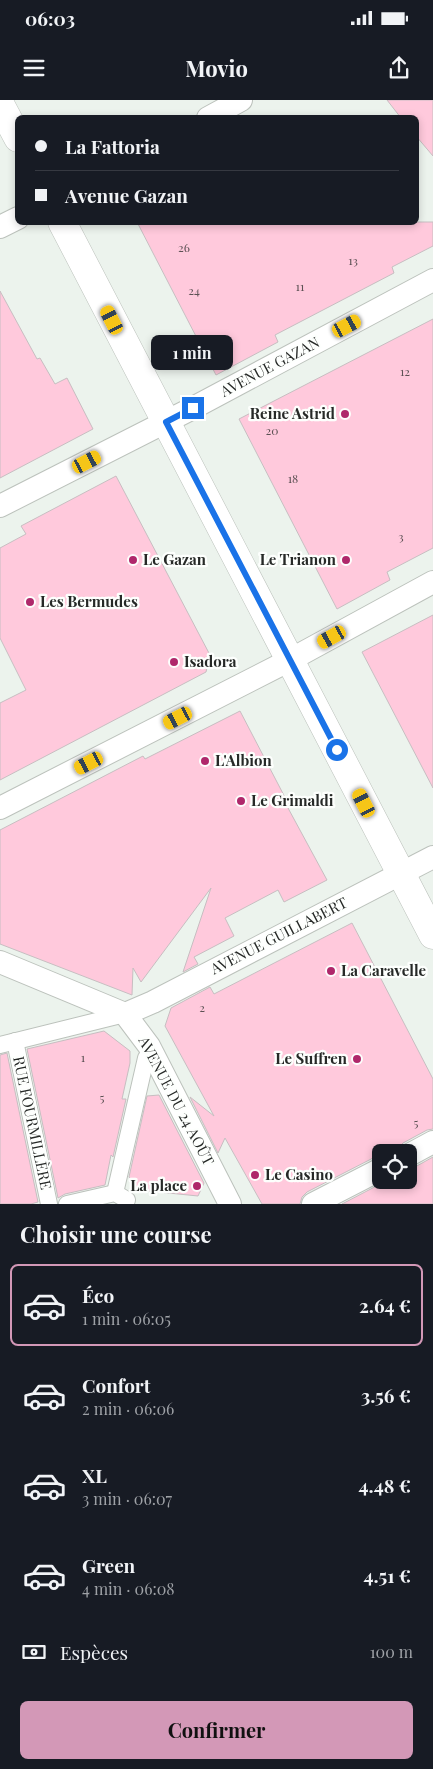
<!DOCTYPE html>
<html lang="fr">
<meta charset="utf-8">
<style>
body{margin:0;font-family:"Playfair Display",serif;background:#20242c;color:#f1f3f6;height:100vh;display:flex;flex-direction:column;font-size:19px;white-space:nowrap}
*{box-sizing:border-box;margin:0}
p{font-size:16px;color:#9ea1a6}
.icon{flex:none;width:28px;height:28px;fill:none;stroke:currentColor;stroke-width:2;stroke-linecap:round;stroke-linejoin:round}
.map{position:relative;height:1104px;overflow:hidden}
.panel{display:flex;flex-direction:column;background:#171b24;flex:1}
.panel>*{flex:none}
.guide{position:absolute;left:15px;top:15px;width:404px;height:110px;border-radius:8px;box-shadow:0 2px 8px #0003;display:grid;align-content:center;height:110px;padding:0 20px;background:#171b24}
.tools{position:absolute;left:372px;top:1044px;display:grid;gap:10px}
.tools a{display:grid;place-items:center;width:45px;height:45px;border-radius:8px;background:#171b24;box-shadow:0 2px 8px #0003;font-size:25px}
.end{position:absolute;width:22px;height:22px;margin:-11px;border:6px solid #1a73e8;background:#fff;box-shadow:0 0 0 2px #fff}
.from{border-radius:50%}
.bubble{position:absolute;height:35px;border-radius:8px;background:#171b24;box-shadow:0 2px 8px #0003;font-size:16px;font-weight:700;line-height:35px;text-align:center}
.car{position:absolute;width:15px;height:30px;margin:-15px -8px;border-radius:6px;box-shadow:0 0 4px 1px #0007;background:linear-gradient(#f5c518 24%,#345 0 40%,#f5c518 0 76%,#345 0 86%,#f5c518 0)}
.guide b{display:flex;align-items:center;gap:18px;height:48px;font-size:19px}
.guide b+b{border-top:1px solid #363941}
.guide i{width:12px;height:12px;background:#f1f3f6}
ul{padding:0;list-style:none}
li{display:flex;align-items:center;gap:15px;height:82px;margin:0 10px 8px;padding:0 10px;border:2px solid transparent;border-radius:8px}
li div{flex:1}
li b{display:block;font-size:19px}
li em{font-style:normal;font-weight:700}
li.current{border-color:#d398b7}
li>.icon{width:45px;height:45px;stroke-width:1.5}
h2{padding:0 20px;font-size:22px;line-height:60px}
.pay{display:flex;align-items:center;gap:12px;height:55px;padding:0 20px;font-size:19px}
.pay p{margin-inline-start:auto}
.primary-button{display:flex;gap:10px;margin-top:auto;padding:10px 20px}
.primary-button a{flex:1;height:58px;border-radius:8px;background:#d398b7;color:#111;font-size:20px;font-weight:700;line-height:58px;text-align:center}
.status{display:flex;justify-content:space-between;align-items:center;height:35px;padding:0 25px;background:#171b24;direction:ltr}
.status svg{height:14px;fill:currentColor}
header{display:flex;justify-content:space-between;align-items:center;height:65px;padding:0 20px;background:#171b24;font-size:22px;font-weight:700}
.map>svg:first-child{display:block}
</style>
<div class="status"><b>06:03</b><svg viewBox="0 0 49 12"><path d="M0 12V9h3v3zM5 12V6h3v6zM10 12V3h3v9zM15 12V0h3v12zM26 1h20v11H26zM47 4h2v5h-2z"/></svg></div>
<header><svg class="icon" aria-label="menu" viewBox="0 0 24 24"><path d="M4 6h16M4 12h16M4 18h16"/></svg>Movio<svg class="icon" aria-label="share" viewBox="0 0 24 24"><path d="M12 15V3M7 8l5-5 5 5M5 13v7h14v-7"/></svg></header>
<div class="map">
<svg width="433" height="1104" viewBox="0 0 433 1104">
<rect width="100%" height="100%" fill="#ecf3ed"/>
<g fill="#ffc9dc" stroke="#c7bec1">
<path d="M 387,0 L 433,0 L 433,56 L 416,36 L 416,18 L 401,18 Z"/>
<path d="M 137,122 L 433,122 L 433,146 L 392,167 L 394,173 L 275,235 L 278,242 L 216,275 Z"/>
<path d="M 0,191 L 37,259 L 40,258 L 55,284 L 67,278 L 93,329 L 0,378 Z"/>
<path d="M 433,219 L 433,448 L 387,472 L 390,480 L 337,509 L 239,319 Z"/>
<path d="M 116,376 L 210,555 L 206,572 L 0,680 L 0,603 L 26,590 L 0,538 L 0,448 L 26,434 L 21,426 Z"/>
<path d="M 433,515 L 433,688 L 362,552 Z"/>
<path d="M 240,611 L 290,707 L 288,708 L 327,780 L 284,802 L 278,790 L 225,818 L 234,836 L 194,857 L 198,864 L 183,872 L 211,788 L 141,882 L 133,868 L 132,895 L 0,844 L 0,730 L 143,656 L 145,659 Z"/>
<path d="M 352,823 L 433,979 L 433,1029 L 427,1030 L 403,1043 L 398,1048 L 396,1052 L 381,1052 L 381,1056 L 375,1057 L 307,1092 L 302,1097 L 300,1104 L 262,1104 L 225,1038 L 218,1053 L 190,997 L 214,1016 L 165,926 L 171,908 L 210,887 L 214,894 Z"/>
<path d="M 104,931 L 130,951 L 130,963 L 122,999 L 126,999 L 113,1057 L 111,1055 L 105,1085 L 65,1094 L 58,1098 L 27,949 Z"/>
<path d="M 7,953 L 38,1102 L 31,1104 L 0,1104 L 0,955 Z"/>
<path d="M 159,995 L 204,1083 L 198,1096 L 139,1090 L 129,1077 L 147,996 Z"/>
<path d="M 433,1057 L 433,1104 L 342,1104 L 388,1080 L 409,1080 L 409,1068 L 415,1067 Z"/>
</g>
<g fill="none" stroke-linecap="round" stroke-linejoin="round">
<defs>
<g id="pedestrian">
<path d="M 15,941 L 49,1104"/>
<path d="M 0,945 L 125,914"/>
<path d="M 115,1093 L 146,958 L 153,955"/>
<path d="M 67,1104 L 115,1093 L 127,1100"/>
</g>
<g id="minor">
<path d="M 208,18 L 241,0"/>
<path d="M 0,127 L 18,118"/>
<path d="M 0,406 L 193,308 L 433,180"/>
<path d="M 0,708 L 290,560 L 433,482"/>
<path d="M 0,862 L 125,914 L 149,946 L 230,1104"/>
<path d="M 125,914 L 153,902 L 433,757"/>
<path d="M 409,1055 L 433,1042"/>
<path d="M 313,1104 L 381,1069"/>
</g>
<g id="tertiary">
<path d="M 0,4 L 18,38"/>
<path d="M 62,122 L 433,835"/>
</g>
</defs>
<use href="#pedestrian" stroke="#bcc2bc" stroke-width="18"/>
<use href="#minor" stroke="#bcc2bc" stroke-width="24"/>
<use href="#tertiary" stroke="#bcc2bc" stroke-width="29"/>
<use href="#pedestrian" stroke="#fff" stroke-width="16"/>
<use href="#minor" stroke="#fff" stroke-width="22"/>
<use href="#tertiary" stroke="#fff" stroke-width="28"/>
</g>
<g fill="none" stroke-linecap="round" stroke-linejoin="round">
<path stroke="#1a73e8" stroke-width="6" d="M 193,308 L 166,322 L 337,650"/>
</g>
<g fill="#af286b" stroke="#fdfffd" stroke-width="2">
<circle cx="345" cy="314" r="5"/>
<circle cx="133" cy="460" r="5"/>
<circle cx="346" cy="460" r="5"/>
<circle cx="30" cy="502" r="5"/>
<circle cx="174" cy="562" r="5"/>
<circle cx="205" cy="661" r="5"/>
<circle cx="241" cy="701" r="5"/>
<circle cx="331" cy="871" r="5"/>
<circle cx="357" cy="959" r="5"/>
<circle cx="255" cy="1075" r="5"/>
<circle cx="197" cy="1086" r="5"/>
</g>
<g text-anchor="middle" stroke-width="4.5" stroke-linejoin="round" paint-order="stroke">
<g font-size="12" fill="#5c5154">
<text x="184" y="152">26</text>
<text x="353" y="165">13</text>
<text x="300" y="191">11</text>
<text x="194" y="195">24</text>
<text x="405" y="276">12</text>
<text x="272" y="335">20</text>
<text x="293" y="383">18</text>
<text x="401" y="441">3</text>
<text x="202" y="912">2</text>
<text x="83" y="962">1</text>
<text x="102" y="1002">5</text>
<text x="416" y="1027">5</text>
</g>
<g font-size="15" fill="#262927" stroke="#fdfffd">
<text transform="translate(270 267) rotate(-28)" y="5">AVENUE GAZAN</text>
<text transform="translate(279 836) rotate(-27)" y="5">AVENUE GUILLABERT</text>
<text transform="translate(176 1001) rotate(62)" y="5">AVENUE DU 24 AOÛT</text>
<text transform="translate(32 1023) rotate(78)" y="5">RUE FOURMILLÈRE</text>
</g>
<g font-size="15" font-weight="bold" fill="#262927" stroke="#fdfffd" text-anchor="start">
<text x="335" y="319" text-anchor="end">Reine Astrid</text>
<text x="143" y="465">Le Gazan</text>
<text x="336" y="465" text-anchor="end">Le Trianon</text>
<text x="40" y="507">Les Bermudes</text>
<text x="184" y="567">Isadora</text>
<text x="215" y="666">L'Albion</text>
<text x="251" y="706">Le Grimaldi</text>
<text x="341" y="876">La Caravelle</text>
<text x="347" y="964" text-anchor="end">Le Suffren</text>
<text x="265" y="1080">Le Casino</text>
<text x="187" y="1091" text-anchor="end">La place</text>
</g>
</g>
</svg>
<div class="tools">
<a><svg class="icon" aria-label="locate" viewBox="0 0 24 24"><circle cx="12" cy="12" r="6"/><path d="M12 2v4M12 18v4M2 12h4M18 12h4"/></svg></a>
</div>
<i class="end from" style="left:337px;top:650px"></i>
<i class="end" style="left:193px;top:308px"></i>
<div class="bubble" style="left:151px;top:235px;width:82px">1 min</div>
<i class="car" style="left:112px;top:220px;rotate:333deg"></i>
<i class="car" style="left:347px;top:226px;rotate:62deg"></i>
<i class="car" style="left:87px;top:362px;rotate:63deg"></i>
<i class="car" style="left:332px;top:537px;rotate:241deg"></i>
<i class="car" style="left:178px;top:618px;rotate:243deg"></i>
<i class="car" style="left:89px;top:663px;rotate:243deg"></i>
<i class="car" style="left:364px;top:703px;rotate:333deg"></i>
<div class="guide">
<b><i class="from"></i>La Fattoria</b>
<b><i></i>Avenue Gazan</b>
</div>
</div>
<section class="panel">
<h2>Choisir une course</h2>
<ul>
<li class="current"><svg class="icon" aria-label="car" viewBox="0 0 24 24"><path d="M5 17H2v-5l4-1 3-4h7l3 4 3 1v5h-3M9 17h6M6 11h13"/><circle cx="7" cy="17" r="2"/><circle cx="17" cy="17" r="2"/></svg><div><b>Éco</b><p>1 min · 06:05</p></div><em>2.64 €</em></li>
<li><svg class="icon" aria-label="car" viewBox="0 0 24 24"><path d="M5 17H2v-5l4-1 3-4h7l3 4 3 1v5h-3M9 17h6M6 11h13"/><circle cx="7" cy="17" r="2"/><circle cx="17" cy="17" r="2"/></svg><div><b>Confort</b><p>2 min · 06:06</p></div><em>3.56 €</em></li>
<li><svg class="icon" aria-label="car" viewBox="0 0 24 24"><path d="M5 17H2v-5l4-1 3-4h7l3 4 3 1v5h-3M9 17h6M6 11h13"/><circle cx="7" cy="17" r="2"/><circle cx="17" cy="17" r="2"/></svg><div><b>XL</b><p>3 min · 06:07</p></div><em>4.48 €</em></li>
<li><svg class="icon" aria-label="car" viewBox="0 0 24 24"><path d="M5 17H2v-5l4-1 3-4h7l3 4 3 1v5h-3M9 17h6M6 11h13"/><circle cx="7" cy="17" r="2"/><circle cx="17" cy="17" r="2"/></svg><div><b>Green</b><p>4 min · 06:08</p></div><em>4.51 €</em></li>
</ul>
<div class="pay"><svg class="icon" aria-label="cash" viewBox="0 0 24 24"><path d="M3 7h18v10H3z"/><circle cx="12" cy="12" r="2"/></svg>Espèces<p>100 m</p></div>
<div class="primary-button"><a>Confirmer</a></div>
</section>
